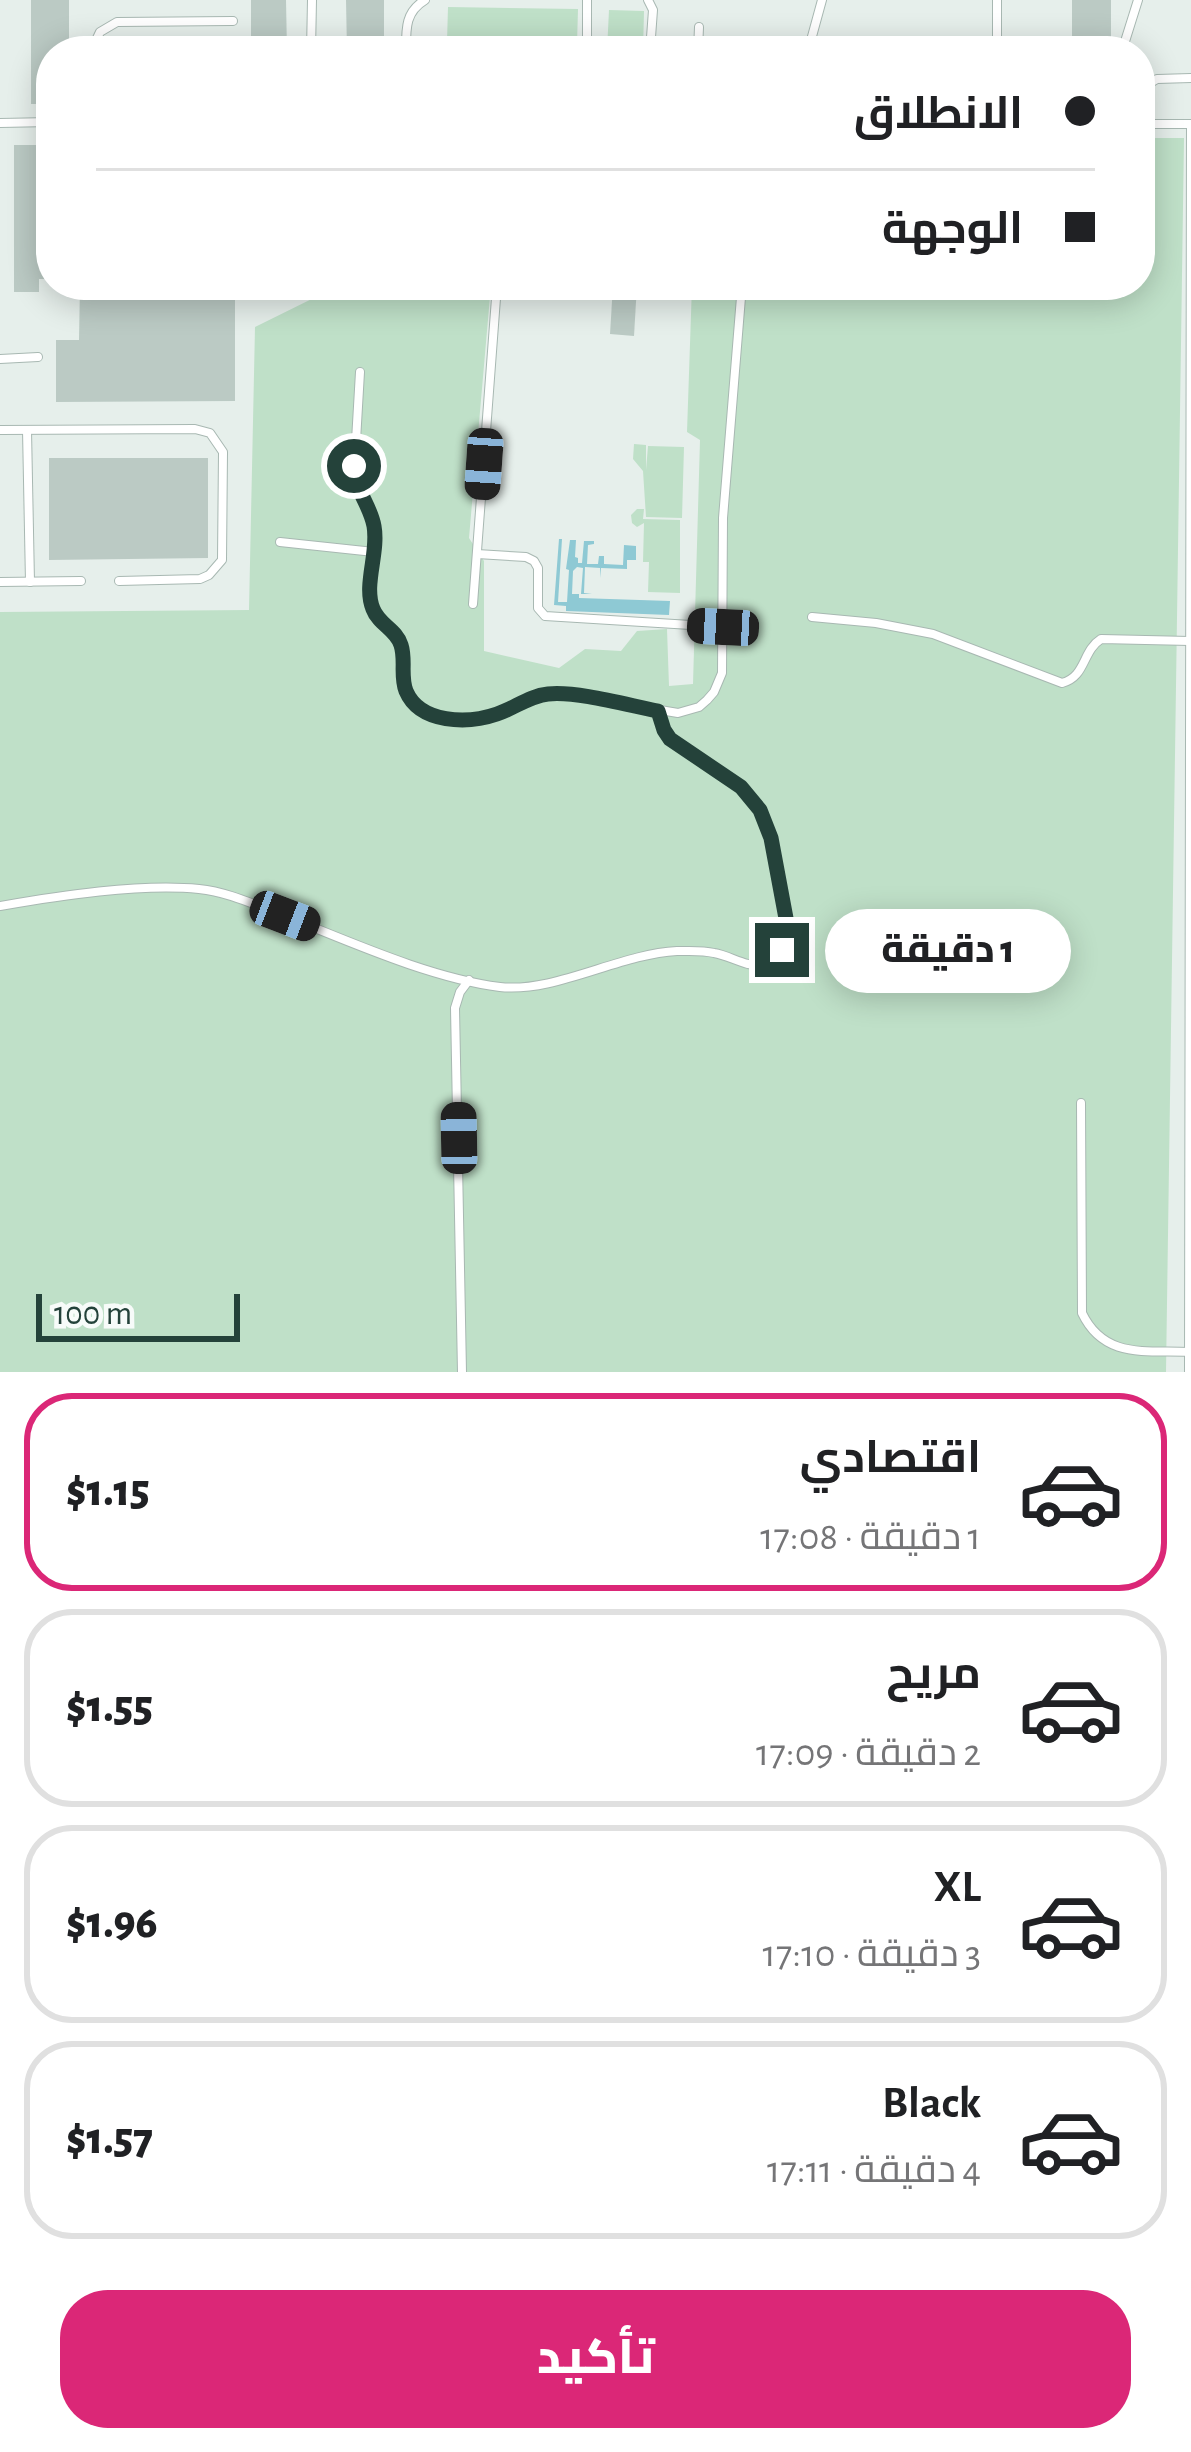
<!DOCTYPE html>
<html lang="ar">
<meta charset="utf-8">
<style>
body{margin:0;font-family:"Alegreya Sans",Cairo,sans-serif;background:#f6f6f6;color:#202124;direction:rtl;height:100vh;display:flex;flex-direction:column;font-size:45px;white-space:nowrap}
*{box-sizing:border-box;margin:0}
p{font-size:39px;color:#757577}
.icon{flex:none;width:66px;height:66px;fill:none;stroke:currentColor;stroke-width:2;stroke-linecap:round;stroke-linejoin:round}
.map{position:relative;height:1372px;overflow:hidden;direction:ltr}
.drawer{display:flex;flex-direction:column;background:#fff;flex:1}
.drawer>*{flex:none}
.top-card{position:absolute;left:36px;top:36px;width:1119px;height:264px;border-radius:48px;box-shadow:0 6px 30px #0003;direction:rtl;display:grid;align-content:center;height:264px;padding:0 60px;background:#fff}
.scale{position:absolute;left:36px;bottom:30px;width:204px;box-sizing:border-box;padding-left:12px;border:6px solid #24423a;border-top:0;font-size:33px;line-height:42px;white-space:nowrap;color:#24423a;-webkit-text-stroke:9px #f7fbf9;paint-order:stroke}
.end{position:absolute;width:54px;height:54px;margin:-27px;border:15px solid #24423a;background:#fff;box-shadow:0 0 0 6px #fff}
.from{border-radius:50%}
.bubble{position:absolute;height:84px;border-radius:42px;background:#fff;box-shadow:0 6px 30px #0003;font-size:39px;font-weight:800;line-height:84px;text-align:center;direction:rtl}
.car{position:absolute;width:36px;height:72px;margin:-36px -18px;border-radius:15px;box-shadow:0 0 9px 3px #0007;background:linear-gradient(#222 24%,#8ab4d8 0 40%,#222 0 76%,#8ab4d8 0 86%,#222 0)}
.top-card b{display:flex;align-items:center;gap:42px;height:114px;font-size:45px}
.top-card b+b{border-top:3px solid #e0e0e0}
.top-card i{width:30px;height:30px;background:#202124}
ul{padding:21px 0 0;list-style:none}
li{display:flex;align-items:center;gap:36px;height:198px;margin:0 24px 18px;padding:0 36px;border:6px solid #e0e0e0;border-radius:48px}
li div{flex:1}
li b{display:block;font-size:45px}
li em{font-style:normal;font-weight:800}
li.current{border-color:#db2777}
li>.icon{width:108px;height:108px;stroke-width:1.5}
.cta{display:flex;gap:24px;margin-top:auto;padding:24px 60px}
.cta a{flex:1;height:138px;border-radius:48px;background:#db2777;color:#fff;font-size:48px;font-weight:800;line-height:138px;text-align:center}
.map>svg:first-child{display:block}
</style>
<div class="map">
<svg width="1191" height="1372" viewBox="0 0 1191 1372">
<rect width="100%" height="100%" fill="#e6efeb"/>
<g fill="#bfe0c8">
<path d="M 448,7 L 578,9 L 577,44 L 447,42 Z"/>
<path d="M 609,10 L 644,11 L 643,51 L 607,51 Z"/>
<path d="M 1140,138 L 1184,138 L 1166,1372 L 0,1372 L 0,612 L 249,610 L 255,327 L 340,285 L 491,285 L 469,538 L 484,561 L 484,651 L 559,668 L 585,649 L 621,651 L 637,631 L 667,629 L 669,686 L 693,684 L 700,440 L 687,432 L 692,285 L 1140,285 Z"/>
<path d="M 634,444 L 646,445 L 646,470 L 648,446 L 684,447 L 682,518 L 646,517 L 643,471 L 633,459 Z"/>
<path d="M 637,509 L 644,509 L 643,519 L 680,520 L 680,593 L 648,592 L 649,562 L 643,562 L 644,523 L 637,527 L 632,523 L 631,515 Z"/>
</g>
<path fill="#8ec9d4" d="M 559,539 L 562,539 L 558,602 L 567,602 L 569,570 L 566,569 L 570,540 L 576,540 L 575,557 L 578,558 L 578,563 L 582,563 L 584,541 L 594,541 L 594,544 L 588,545 L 587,564 L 598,564 L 599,556 L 604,556 L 604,564 L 623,565 L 624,545 L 636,546 L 636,560 L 627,560 L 627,569 L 601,568 L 600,578 L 600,568 L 585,567 L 584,593 L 592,594 L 581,594 L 583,568 L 577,567 L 573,571 L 572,594 L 579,594 L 579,598 L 670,601 L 669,615 L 566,611 L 566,606 L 554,605 Z"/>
<g fill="#bbcac4">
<path d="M 31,0 L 69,0 L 69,51 L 51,51 L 51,104 L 31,104 Z"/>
<path d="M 251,0 L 286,0 L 287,51 L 251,51 Z"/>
<path d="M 346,0 L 384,0 L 384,51 L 347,51 Z"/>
<rect x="1072" y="0" width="39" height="42"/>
<path d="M 14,145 L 51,145 L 51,279 L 39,279 L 39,292 L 14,292 Z"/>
<path d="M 80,285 L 235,285 L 235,401 L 56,402 L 56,340 L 79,340 Z"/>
<path d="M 613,285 L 637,285 L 634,336 L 610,334 Z"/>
<path d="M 49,458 L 208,458 L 208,558 L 49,560 Z"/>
</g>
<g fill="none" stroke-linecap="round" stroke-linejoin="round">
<defs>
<g id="service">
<path d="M 648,0 L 653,10 L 650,51"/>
<path d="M 587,38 L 587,0"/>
<path d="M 91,51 L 100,32 L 117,22 L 233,21"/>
<path d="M 311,51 L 312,0"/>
<path d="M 406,51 C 406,29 405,12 425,0"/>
<path d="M 698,51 L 699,27"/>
<path d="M 808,51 L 822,0"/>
<path d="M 997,51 L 997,0"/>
<path d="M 1122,51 L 1138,0"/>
<path d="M 1140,89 L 1157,79 L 1191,78"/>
<path d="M 0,123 L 51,122"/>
<path d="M 1140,124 L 1191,124"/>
<path d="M 0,359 L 38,357"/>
<path d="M 360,372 L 354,475 L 375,530 L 371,602 L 376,615 L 392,630 L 401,643 L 404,684 L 415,705 L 436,716 L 469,719 L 493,716 L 532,697 L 558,693 L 678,713 L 699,707 L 707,700 L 714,692 L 722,673 L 723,518 L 742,285"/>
<path d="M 0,430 L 195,429 L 210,433 L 223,452 L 222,560 L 209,575 L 200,579 L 119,581"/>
<path d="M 27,430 L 30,582"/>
<path d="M 280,542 L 374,552"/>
<path d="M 477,554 L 526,557 L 534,561 L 538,568 L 538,608 L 545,616 L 723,627"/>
<path d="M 0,582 L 81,581"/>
<path d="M 473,604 L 497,285"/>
<path d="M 812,617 L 876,623 L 933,634 L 1062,683 C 1086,677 1082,651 1101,639 L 1190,641"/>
<path d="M 0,906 C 58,896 140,883 199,889 C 229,892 257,906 285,916 C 351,942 430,978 500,987 C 556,993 619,954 677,951 C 689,951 702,950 714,953 C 726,955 736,961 748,964 C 792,972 787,927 782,900 C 775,859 773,812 738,785 C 717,768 692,756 670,739 L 664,730 L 658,711"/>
<path d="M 1081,1103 L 1082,1313 C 1104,1359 1145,1350 1189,1352"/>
<path d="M 462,1372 L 455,1008 L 460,992 L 469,980"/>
<path d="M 1189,1372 L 1191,124"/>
</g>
</defs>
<use href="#service" stroke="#a8b8b2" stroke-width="10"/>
<use href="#service" stroke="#fff" stroke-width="8"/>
</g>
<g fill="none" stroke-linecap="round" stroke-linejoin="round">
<path stroke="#24423a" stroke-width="15" d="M 354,466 C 354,489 370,504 374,526 C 379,553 363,585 373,609 C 379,625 396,629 401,645 C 406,660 400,676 406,691 C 420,724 468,724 497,714 C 515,708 529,696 548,694 C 578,691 627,705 658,711 L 664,730 L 670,739 L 741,787 L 760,810 L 771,838 L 788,929 L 782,950"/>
</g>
</svg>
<div class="scale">100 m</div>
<i class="end from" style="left:354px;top:466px"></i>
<i class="end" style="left:782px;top:950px"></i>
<div class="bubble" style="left:825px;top:909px;width:246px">1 دقيقة</div>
<i class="car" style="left:484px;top:464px;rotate:184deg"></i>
<i class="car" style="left:723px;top:627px;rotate:273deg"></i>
<i class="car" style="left:285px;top:916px;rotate:111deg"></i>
<i class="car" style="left:459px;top:1138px;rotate:359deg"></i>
<div class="top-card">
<b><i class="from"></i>الانطلاق</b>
<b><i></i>الوجهة</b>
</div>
</div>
<section class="drawer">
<ul>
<li class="current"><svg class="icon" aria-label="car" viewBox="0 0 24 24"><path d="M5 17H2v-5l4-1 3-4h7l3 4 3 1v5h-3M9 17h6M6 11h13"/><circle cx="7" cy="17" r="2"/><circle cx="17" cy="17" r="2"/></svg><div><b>اقتصادي</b><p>1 دقيقة · 17:08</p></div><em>$1.15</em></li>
<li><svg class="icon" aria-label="car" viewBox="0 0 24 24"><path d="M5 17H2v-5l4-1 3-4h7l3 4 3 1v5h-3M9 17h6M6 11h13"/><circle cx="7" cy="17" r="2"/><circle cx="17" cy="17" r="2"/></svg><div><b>مريح</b><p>2 دقيقة · 17:09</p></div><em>$1.55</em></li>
<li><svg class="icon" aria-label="car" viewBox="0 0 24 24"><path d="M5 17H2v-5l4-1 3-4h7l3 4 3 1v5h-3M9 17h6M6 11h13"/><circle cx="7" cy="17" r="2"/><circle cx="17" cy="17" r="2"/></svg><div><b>XL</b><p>3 دقيقة · 17:10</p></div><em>$1.96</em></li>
<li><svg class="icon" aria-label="car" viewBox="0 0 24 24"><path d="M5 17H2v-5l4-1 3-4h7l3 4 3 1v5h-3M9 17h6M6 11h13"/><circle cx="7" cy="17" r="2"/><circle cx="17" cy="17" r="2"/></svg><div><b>Black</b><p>4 دقيقة · 17:11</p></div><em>$1.57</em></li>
</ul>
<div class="cta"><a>تأكيد</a></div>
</section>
